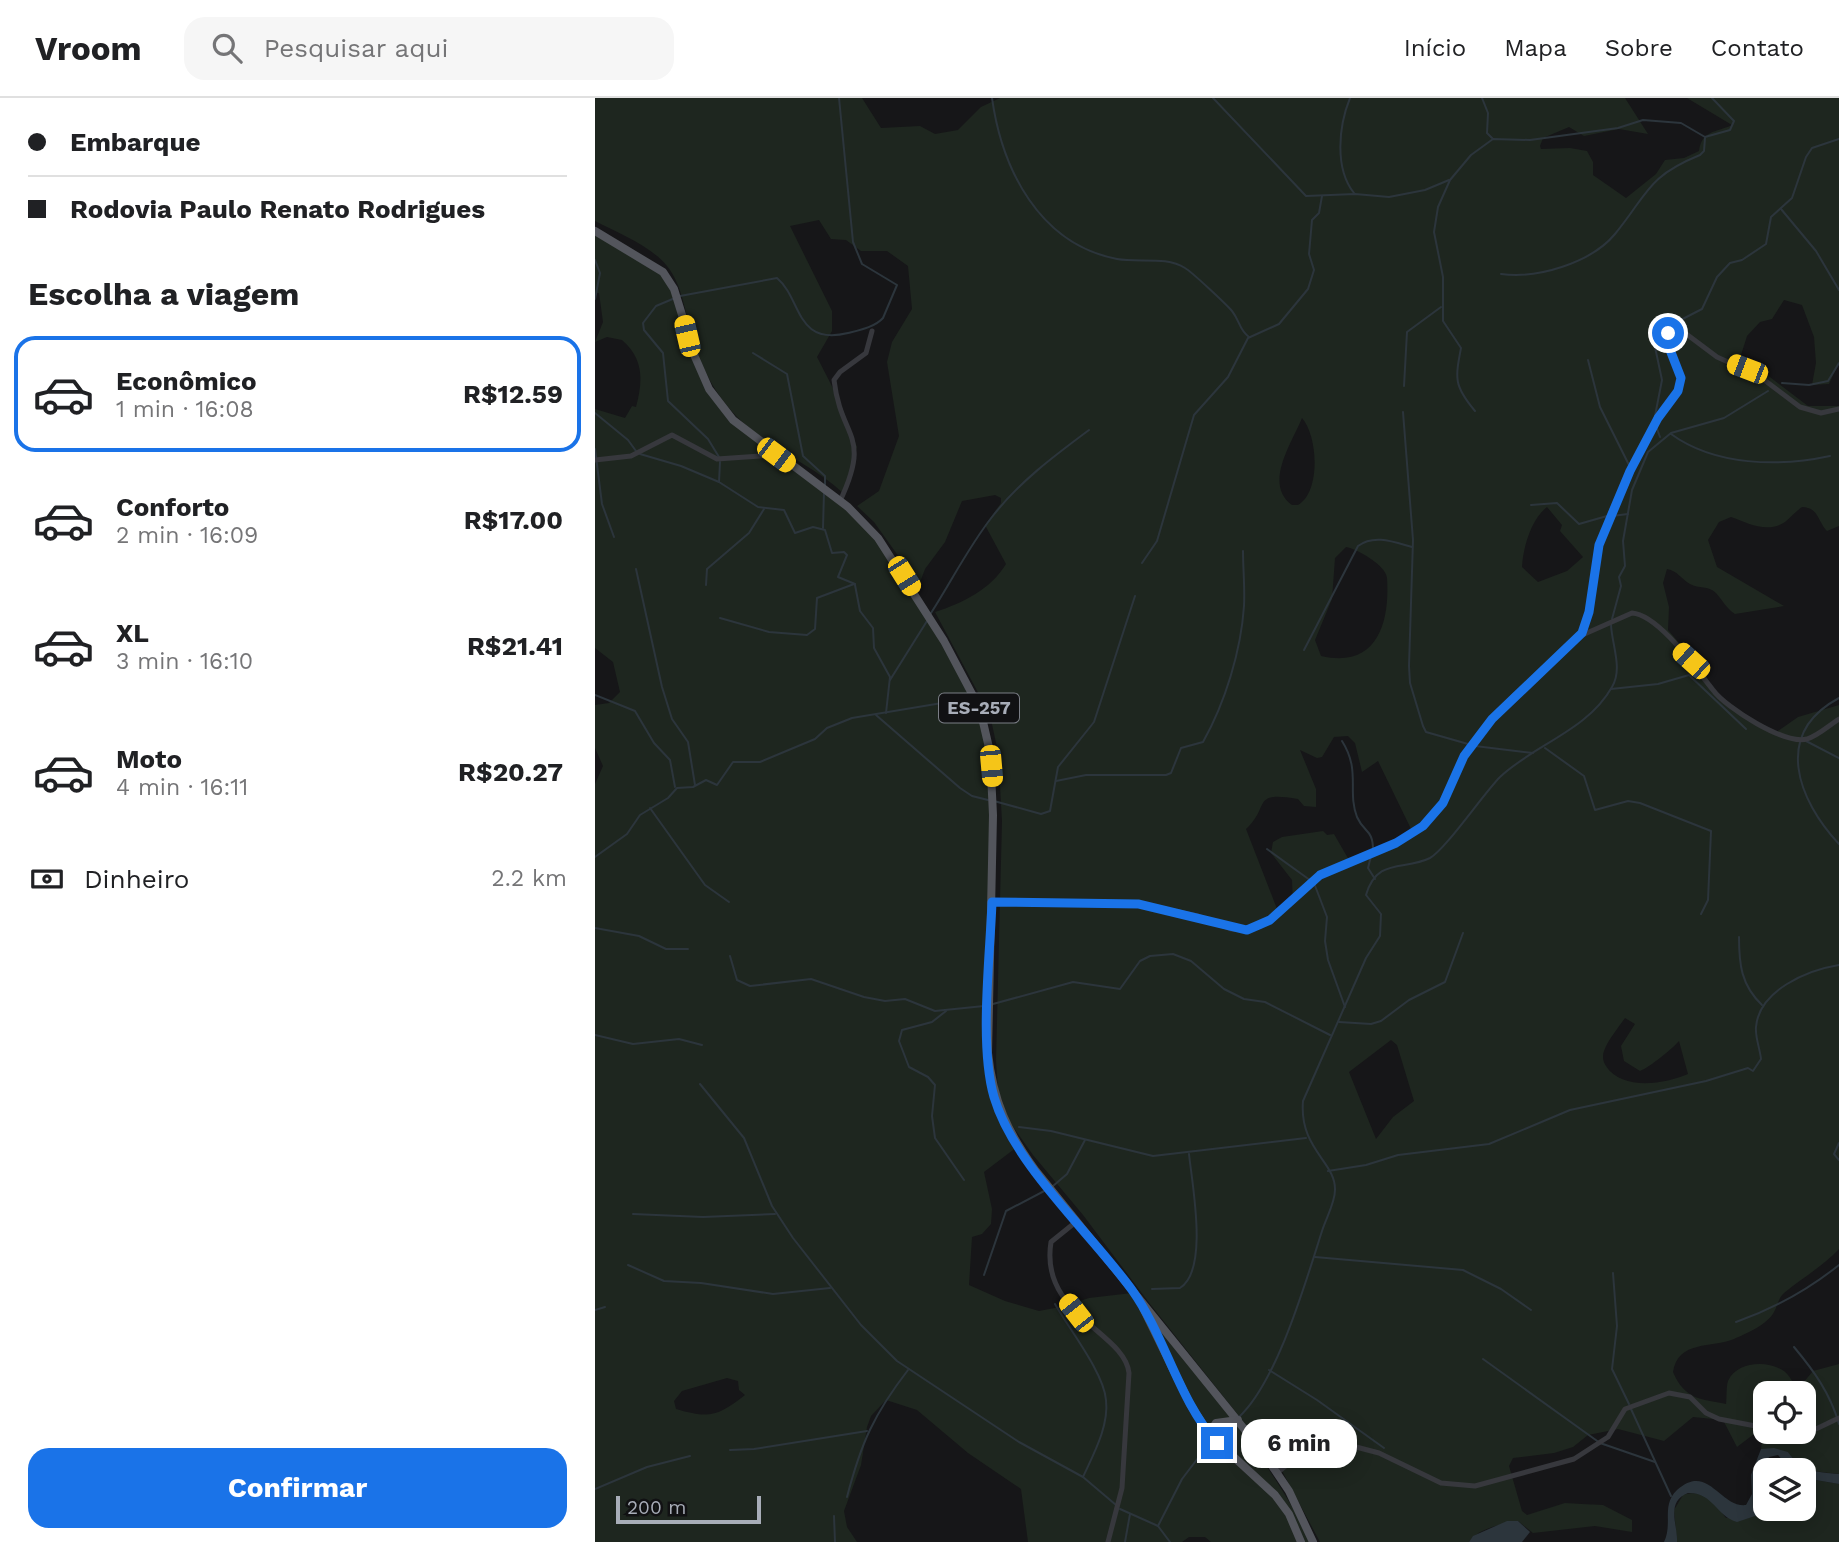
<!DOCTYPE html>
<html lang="pt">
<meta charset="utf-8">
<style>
body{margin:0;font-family:"Work Sans",sans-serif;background:#f6f6f6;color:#202124;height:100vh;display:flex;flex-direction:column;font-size:26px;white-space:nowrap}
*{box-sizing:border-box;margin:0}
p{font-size:23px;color:#757577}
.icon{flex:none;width:38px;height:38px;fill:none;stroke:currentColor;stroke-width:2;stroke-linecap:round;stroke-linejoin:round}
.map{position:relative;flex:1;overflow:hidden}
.drawer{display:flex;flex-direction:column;background:#fff;width:595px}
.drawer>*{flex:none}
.guide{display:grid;align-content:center;height:154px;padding:0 28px;background:#fff}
.tools{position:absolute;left:1158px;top:1283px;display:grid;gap:14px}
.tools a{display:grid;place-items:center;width:63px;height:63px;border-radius:14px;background:#fff;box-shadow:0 4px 18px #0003;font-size:35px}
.scale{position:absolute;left:21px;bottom:18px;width:145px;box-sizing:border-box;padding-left:7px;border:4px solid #a8adb8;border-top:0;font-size:19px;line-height:24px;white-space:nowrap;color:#a8adb8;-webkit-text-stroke:5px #111113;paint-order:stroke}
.end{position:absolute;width:32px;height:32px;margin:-16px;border:9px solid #1a73e8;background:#fff;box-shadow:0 0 0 4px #fff}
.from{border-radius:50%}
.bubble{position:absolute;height:49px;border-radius:21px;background:#fff;box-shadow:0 4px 18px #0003;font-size:23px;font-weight:700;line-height:49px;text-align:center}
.car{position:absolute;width:21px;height:42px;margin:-21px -10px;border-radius:9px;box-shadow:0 0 5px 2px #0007;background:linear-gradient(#f5c518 24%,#345 0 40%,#f5c518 0 76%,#345 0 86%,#f5c518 0)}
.guide b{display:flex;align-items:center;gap:24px;height:66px;font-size:26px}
.guide b+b{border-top:2px solid #e0e0e0}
.guide i{width:18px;height:18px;background:#202124}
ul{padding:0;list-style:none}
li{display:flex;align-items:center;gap:21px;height:116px;margin:0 14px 10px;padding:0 14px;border:4px solid transparent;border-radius:21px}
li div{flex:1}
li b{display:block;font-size:26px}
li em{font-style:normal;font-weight:700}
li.selected{border-color:#1a73e8}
li>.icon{width:63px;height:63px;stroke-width:1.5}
h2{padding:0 28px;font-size:32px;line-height:84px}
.pay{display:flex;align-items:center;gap:18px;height:77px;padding:0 28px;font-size:26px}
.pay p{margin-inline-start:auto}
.action{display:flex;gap:14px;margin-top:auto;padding:14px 28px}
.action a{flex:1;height:80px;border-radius:21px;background:#1a73e8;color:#fff;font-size:28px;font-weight:700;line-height:80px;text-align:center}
header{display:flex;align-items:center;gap:42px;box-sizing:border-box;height:98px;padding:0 35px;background:#fff;border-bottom:2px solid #e0e0e0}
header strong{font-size:33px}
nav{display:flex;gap:38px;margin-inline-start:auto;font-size:24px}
.search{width:490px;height:63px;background:#f6f6f6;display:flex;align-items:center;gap:18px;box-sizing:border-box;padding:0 24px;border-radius:21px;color:#757577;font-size:26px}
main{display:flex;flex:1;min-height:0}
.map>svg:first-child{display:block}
</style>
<header>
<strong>Vroom</strong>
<div class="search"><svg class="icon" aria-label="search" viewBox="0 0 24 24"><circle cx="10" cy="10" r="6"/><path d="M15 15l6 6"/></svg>Pesquisar aqui</div>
<nav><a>Início</a><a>Mapa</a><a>Sobre</a><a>Contato</a></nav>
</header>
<main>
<section class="drawer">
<div class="guide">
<b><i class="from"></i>Embarque</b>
<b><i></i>Rodovia Paulo Renato Rodrigues</b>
</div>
<h2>Escolha a viagem</h2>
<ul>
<li class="selected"><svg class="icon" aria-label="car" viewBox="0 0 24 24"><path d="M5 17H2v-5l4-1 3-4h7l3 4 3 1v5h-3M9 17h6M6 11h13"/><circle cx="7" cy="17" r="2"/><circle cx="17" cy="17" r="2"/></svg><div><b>Econômico</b><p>1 min · 16:08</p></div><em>R$12.59</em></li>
<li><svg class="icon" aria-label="car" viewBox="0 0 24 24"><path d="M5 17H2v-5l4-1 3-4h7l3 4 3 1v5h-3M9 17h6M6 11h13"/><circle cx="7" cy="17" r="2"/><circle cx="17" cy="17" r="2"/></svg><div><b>Conforto</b><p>2 min · 16:09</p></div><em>R$17.00</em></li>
<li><svg class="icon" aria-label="car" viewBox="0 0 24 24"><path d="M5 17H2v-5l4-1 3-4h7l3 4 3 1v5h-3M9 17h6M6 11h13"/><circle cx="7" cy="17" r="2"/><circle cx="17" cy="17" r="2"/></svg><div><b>XL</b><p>3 min · 16:10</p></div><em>R$21.41</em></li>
<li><svg class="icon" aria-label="car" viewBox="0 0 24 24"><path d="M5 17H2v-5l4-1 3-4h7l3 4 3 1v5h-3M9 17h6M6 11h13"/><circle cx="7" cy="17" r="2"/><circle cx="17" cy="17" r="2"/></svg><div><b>Moto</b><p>4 min · 16:11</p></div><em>R$20.27</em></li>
</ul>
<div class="pay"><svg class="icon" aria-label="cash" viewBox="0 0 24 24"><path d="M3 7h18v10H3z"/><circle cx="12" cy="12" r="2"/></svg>Dinheiro<p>2.2 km</p></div>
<div class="action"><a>Confirmar</a></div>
</section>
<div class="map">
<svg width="1244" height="1444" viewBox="0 0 1244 1444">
<rect width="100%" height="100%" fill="#161618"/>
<g fill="#1e261f" fill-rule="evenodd">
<path d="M 0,0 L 267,0 L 286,30 L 325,28 L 340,36 L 363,32 L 386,9 L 405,0 L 1030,0 L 1053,36 L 1024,31 L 989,38 L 974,29 L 948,40 L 945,48 L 946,51 L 975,50 L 992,53 L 998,64 L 998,77 L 1031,100 L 1061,76 L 1070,62 L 1089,60 L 1104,53 C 1107,32 1120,35 1137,27 L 1092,0 L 1244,0 L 1244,264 L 1234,286 L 1217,287 L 1221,265 L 1219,239 L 1207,207 L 1189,202 L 1177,221 L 1165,224 L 1152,238 L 1146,257 L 1213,308 L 1244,308 L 1244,428 L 1232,433 C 1222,422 1224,410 1207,409 C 1200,414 1196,419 1190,424 C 1172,436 1153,425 1136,419 L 1124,424 L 1113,442 L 1122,469 L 1189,508 L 1140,516 C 1131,510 1128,503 1121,495 C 1113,487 1104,491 1095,486 C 1086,481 1083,473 1072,471 L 1068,485 L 1074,509 L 1073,532 L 1109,574 L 1119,593 L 1139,609 L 1180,635 L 1203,619 L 1244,607 L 1244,1151 C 1227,1169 1207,1180 1189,1195 C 1183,1200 1183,1208 1179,1214 C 1172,1227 1152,1235 1139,1241 C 1117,1250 1083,1242 1078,1274 C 1090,1302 1106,1301 1131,1306 C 1132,1299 1131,1289 1133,1283 C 1142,1263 1173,1262 1189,1273 C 1195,1278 1198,1285 1203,1291 L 1218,1273 L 1244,1266 L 1244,1376 C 1221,1373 1207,1375 1193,1354 L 1166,1351 L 1167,1341 L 1163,1333 L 1142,1349 L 1128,1322 L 1098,1319 L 1069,1343 L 1023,1331 L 993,1337 L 978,1349 L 959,1355 L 918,1360 L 914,1368 L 927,1413 L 932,1417 L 970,1405 L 987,1406 L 1008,1407 L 1037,1422 L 1037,1434 L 1000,1428 L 938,1435 L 923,1423 C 907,1426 883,1430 874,1444 L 725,1444 L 686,1371 L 555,1206 L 488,1117 L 438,1057 L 414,1023 L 403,991 L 401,963 L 407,723 L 403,654 L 395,617 L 340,514 C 368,505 396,491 411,466 L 390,427 L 406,405 L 406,400 L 400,397 L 367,403 L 350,444 L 330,471 L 324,487 L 279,424 L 262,408 L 284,393 L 304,338 L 292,264 L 297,244 L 317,211 L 313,168 L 292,153 L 266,153 L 251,142 L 236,141 L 224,122 L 195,128 L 237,213 L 237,233 L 222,259 L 245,304 L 262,349 L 248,395 C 212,362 160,345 130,305 C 116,288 105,264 99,243 C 90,219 89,189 72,168 C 56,148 23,135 0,123 ZM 707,320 C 723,338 726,394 703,407 L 697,407 C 668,386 697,345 707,320 ZM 952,409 L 967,427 L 965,433 L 988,459 L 972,473 L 943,484 L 927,469 C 928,450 936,421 952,409 ZM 751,449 C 762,451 791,467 792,480 C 795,525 782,571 726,558 L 720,542 L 737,501 L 740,460 ZM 753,638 L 760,645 L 767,674 L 783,663 L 817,733 L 792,750 L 754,762 L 739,736 L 732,737 L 728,733 L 687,739 L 678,744 L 676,755 L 697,782 L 698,806 L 684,816 L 651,731 C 676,708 655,693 703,701 L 709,708 L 721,709 L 721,691 L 705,652 L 722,660 L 727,659 L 739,639 ZM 1030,920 L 1040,926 L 1026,948 L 1029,963 L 1045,973 C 1055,969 1077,951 1084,943 L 1093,976 C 1070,986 1027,993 1011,968 C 1008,964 1007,958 1009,953 C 1013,942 1023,930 1030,920 ZM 796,942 L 802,947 L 819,1003 L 798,1019 L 781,1041 L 754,974 ZM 1171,1295 L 1209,1295 L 1209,1334 L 1171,1334 Z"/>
<path d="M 0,132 L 70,178 L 122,305 L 273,429 L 320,495 L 387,620 L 395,655 L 395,992 L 407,1026 L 422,1049 L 389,1074 L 397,1111 L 396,1126 L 387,1136 L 377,1139 L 374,1187 L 410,1203 L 444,1213 L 470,1208 L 494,1200 L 537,1195 C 600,1276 671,1352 716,1444 L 616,1444 L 610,1439 L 594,1439 L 587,1444 L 433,1444 L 426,1391 L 373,1355 L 322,1312 L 291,1302 L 276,1318 L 272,1329 L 266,1367 L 249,1413 L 252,1429 L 262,1444 L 0,1444 L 0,686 L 8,668 L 0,650 L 0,607 L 14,605 L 25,594 L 18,564 L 0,550 L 0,311 L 30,320 L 37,308 L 41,309 C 48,283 49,261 27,242 L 12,239 L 0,244 L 8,224 L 4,195 L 0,195 ZM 132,1280 L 143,1283 L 144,1292 L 150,1297 C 123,1318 115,1321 81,1311 L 79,1303 L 87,1293 Z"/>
<path d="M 1209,1380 L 1244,1386 L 1244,1444 L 1082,1444 L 1079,1412 L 1088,1397 C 1108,1390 1120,1405 1131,1420 L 1181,1411 L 1209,1410 Z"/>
</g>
<g fill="#2c353c">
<path d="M 1179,1350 L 1193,1354 C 1207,1374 1221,1374 1244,1376 L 1244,1386 L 1209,1380 L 1209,1372 L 1196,1372 L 1183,1357 L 1174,1359 L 1166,1376 L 1165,1391 L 1171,1397 L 1171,1410 L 1181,1411 L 1142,1424 C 1121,1418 1118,1394 1093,1395 C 1070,1404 1083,1427 1082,1444 L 1069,1444 C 1078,1426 1066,1407 1082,1392 C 1113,1364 1125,1410 1151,1407 L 1157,1396 L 1156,1377 L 1166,1351 Z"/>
<path d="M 912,1423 L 923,1423 L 935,1434 L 927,1444 L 874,1444 L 878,1438 Z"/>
</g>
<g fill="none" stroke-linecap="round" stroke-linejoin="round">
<g stroke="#2c353c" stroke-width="2">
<path d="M 397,0 C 407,71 444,146 522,161 C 544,165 571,158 590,170 C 597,174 632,207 637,213 C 645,223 644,232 654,239"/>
<path d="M 618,0 L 711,98 L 760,96 L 794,99 L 830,92 L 854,82"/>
<path d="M 755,0 C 744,27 739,70 759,95"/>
<path d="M 887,0 L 893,15 L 892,35 L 898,41"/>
<path d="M 1186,111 L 1221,153 L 1244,192"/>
<path d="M 0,162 L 5,175 L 0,201"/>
<path d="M 906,176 C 942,181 996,165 1020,136 C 1053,96 1051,79 1105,57 L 1109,53 L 1110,40"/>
<path d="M 85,198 L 182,180 C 207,201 200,248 253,235 C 265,232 280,229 288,220 L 302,187 L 267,166 L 258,144 L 244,0"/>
<path d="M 80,200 L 61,208 L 48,225 L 49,232 L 68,255 L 73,303 L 113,341 L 124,359"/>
<path d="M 1076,227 L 1107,211 L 1122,179 L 1135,165 L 1147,162 L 1171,146 L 1176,119 L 1197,100 L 1211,59 L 1217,50 L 1244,41"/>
<path d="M 158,255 L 192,276 L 208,358 L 230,378 L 230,388"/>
<path d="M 993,262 L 1005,309 L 1034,367"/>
<path d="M 1187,285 L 1214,287 L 1233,283 L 1244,265"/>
<path d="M 809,288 L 812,234 L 846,209"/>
<path d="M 880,313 C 859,288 860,281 866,250 L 848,223 L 848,179 L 839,134 L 843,109 L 855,82 L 876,57 L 898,41 L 935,42 L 1023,30 L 1048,22 L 1086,25 L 1110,39 L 1135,32 L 1139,23 L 1117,0"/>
<path d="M 808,314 L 818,442 L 814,568 L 815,585 L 828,628 L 831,634 L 880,648 L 938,655"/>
<path d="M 0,315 L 33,342 L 41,353"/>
<path d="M 1059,323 L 1067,282 L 1060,249"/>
<path d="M 1061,328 L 1065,339"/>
<path d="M 1076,336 C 1120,368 1184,369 1235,358"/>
<path d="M 0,351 L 7,406 L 19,439"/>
<path d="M 45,356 L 86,368 L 124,384 L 163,409 L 189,412 L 200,435 L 218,429 L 230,432 L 237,455 L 249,454 L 252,457 L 243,479 L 260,486"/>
<path d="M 124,384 L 125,364"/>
<path d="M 936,407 L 962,405 L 984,426 L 1012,418"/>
<path d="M 1017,418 L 1033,416"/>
<path d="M 228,430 L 229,394"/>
<path d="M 547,465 L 562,443 L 599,317 L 633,279 L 653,240 L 684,226 L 713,191 L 719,172 L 714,156 L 717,122 L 724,115 L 727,98"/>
<path d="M 41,471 L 67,589 L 77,621 L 93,644 L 100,687"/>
<path d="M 111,487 L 112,471 L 154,435 L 169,411"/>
<path d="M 260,487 L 265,513 L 278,530 L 279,550 L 295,579 L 291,615"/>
<path d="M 336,515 C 356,484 374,448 397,419 C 424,384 459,358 494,332"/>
<path d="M 125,520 L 174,534 L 212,537 L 220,531 L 222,500 L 259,486"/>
<path d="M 1017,521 L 1026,488 L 1024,479 L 1030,468 L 1028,443 L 1037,392 L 1053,354 L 1076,335 L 1129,320 L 1173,293"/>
<path d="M 709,552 L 763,448 C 779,436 799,444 817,449"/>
<path d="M 295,582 L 332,523"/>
<path d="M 1016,591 L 1063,586 L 1094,577 L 1151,631"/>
<path d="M 0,597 L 40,613 L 59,645 L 75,662 L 80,689"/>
<path d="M 1244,600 C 1177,636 1203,702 1244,746"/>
<path d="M 281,617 L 365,690 L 377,698 L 393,702"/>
<path d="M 747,643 C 766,673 752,693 762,719 C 769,735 778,731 778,752"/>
<path d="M 1211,643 L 1244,660"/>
<path d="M 950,650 L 989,678 L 1000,712 L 1033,703 L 1045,705 L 1116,733 L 1113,802 L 1106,816"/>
<path d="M 461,683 L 491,677 L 571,677 L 576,675 L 586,650 L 608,644 C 630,605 646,553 649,508 C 650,489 648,471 648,453"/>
<path d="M 399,703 L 446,716 L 455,713 L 463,669 L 499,624 L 540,498"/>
<path d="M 55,710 L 110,787 L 134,804"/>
<path d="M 672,751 L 719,785 L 732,819 L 730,843 L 733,862 L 750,909"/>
<path d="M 776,758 L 773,770 L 780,781"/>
<path d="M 0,759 L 32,736 L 45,717 L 73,700 L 82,690 L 98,689 L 111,682 L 122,687 L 138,664 L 165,664 L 220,641 L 232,630 L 257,620 L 347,605"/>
<path d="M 0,830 L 44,838 L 71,851 L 93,851"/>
<path d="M 1144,839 C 1144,866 1146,887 1167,907"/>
<path d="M 135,858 L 142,882 L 155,888 L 216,881 L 269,899 L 290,903 L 310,901 L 340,913 L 389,908"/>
<path d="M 398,906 L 478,884 L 525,891 L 545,863 L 555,858 L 578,856 L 596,863 L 629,891 L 649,901 L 670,904 L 735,937"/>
<path d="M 351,913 L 337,924 L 307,932 L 304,943 L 314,969 L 333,979 L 340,987 L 337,1018 L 340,1040 L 369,1082"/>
<path d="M 744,924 L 776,926 L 786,923 L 814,902 L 850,884 L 868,835"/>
<path d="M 0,937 L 38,946 L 84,941 L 107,947"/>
<path d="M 105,986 L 149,1040 L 177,1108 L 198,1140 L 266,1227 L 302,1263 L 424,1344 L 488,1379 L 521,1407"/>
<path d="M 424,1029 L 456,1033 L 558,1058 L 711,1040"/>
<path d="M 1244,1045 L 1239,1056 L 1244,1062"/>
<path d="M 733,1073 L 771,1067 L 803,1057 L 894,1046 L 975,1012 L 1111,983 L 1153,970 L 1158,973 L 1166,961 C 1165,951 1160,939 1161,929 C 1164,892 1213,872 1244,867"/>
<path d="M 458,1088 L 472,1076 L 490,1042"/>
<path d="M 38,1116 L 108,1119 L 180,1116"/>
<path d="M 720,1159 L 868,1172 L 906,1191 L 936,1212"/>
<path d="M 33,1167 L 69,1183 L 106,1185 L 178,1196 L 235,1190"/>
<path d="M 1018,1175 L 1022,1228 L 1017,1271 L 1034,1306"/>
<path d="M 389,1177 L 411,1113 L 453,1091"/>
<path d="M 557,1191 L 585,1190 C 614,1172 597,1086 594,1056"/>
<path d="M 460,1206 C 474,1231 509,1275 511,1302 C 514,1328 499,1355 488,1379"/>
<path d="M 0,1212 L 10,1209"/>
<path d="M 1141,1224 C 1178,1211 1214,1191 1244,1167"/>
<path d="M 1199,1249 C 1219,1273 1235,1295 1244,1326"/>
<path d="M 888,1261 L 1005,1345 L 1060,1364"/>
<path d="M 674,1272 L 722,1302 L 789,1350"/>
<path d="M 1036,1311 L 1076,1398"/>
<path d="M 644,1319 C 682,1284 711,1183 727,1133 C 731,1120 740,1105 740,1092 C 741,1064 704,1051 708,1003 L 771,860 L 785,838 L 786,816 L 771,797 C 782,759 809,773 835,760 C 850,752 889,695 905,679 C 940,646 992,633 1017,589 C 1028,571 1017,547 1016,527"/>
<path d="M 620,1339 L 634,1327"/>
<path d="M 135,1352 L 159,1351 L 272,1333"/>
<path d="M 0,1391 L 52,1369 L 95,1358"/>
<path d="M 252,1399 C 266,1345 279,1316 313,1272"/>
<path d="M 525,1411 L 563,1428 L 575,1444"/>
<path d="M 239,1418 L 240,1444"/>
<path d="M 563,1428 L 587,1381 L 616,1343"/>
<path d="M 530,1444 L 535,1416"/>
</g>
<g stroke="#37383d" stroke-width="5">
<path d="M 0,362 L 36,358 L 77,337 L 122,361 L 181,357"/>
<path d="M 245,403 C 277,335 246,342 239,282 L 245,274 L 271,255 L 277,233"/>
<path d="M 985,538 C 1000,511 996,479 1004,450 C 1015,407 1040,363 1061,324 C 1068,312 1081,302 1084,289 C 1089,269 1067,251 1075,233 L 1086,232 L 1122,259 L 1164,278 L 1205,309 L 1226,315 L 1244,311"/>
<path d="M 396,804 L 544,806 L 603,818 L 636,831 L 652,832 L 666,828 L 725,777 L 801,745 L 828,728 L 848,705 L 875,649 L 919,597 L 938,584 L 985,538 L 1037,515 C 1064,517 1101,571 1118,592 C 1131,610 1190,647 1212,641 C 1224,637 1233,628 1244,621"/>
<path d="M 482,1123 L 456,1144 C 444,1217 530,1234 534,1275 L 527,1390 L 513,1444"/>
<path d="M 1179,1334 C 1204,1344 1221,1330 1244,1320"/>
<path d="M 682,1375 L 716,1347 L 742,1344 L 784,1355 L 846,1385 L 880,1388 L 979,1361 L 1013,1339 L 1030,1311 L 1074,1295 L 1095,1299 L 1111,1315 L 1124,1321 L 1171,1330"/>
</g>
<g stroke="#53555c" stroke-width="8">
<path d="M 0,133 L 68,174 L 79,191 L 100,259 L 114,291 L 138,322 L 253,409 L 283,440 L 349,543 L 385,611 L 395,654 L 398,717 L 393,955 C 398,1003 413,1035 441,1073 L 667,1353 L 694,1393 L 718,1444"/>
<path d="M 548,1210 L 595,1306 L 614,1336 L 680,1397 L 694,1416 L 706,1444"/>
<path d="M 614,1336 L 621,1325 L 643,1322"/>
</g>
</g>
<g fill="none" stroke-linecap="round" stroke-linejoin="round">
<path stroke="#1a73e8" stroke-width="9" d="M 622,1345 C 583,1301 571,1240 537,1192 C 495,1134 419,1067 399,999 C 384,947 395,860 397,804 L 544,806 L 652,832 L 675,822 L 725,777 L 801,745 L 828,728 L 848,705 L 869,658 L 897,621 L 987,535 L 994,514 L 1004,447 L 1035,373 L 1063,320 L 1083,293 L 1086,280 L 1072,244 L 1073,235"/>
</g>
<g text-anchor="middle" stroke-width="5" stroke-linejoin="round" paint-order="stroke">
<rect fill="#111113" stroke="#7b7e86" stroke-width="2" x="344" y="595.5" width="80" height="29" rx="5"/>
<g font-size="18" font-weight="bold" fill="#a8adb8">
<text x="384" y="616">ES-257</text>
</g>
</g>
</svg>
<div class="tools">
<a><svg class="icon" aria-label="locate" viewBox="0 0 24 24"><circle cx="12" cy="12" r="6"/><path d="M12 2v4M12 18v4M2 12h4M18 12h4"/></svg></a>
<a><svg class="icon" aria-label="layers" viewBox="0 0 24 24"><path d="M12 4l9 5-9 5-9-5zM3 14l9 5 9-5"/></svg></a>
</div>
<div class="scale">200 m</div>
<i class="end from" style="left:1073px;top:235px"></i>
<i class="end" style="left:622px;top:1345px"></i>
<div class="bubble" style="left:646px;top:1321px;width:116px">6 min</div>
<i class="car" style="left:92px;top:238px;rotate:347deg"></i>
<i class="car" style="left:1152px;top:271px;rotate:291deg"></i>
<i class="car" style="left:181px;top:357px;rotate:127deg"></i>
<i class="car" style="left:309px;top:478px;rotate:148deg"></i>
<i class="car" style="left:1096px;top:563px;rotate:312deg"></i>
<i class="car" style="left:396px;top:668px;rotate:175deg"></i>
<i class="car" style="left:481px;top:1215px;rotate:322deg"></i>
</div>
</main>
